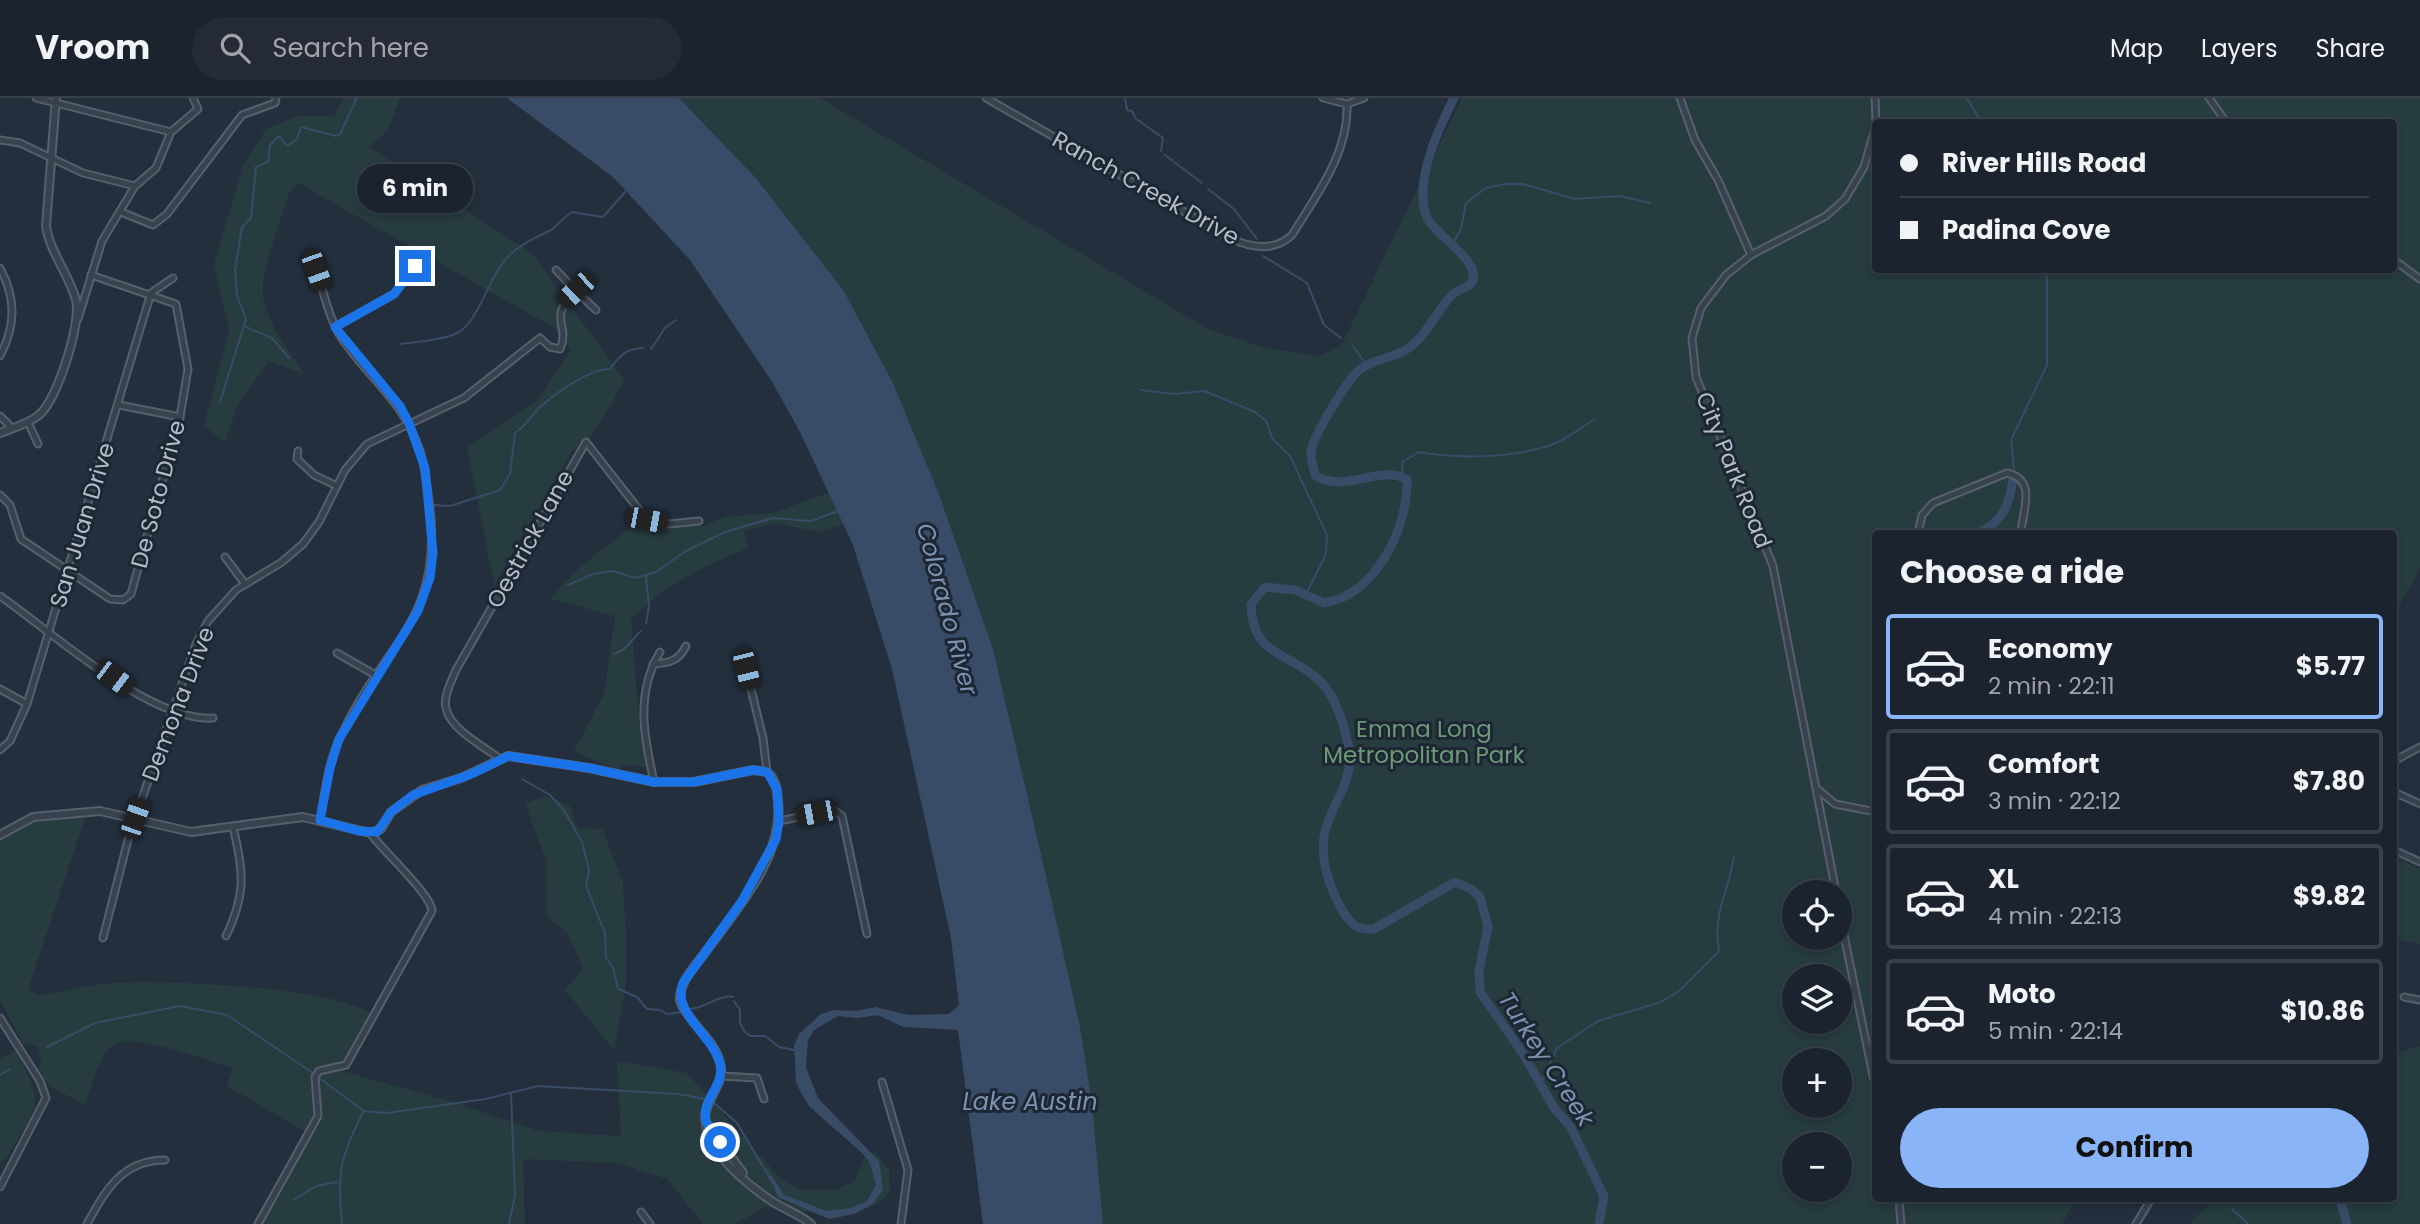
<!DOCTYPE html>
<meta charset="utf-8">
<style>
body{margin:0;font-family:Poppins,sans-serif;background:#242b36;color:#f1f3f6;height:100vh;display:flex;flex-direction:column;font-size:26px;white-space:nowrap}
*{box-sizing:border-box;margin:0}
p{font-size:23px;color:#a0a4aa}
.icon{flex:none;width:38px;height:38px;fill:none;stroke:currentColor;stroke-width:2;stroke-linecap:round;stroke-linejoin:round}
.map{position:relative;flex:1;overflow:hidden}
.drawer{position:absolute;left:1872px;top:432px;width:525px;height:672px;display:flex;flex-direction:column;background:#1b232e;border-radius:7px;box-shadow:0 4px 10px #0003,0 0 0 2px #39404a}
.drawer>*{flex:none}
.hud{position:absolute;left:1872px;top:21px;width:525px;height:154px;border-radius:7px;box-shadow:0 4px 10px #0003,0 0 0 2px #39404a;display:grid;align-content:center;height:154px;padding:0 28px;background:#1b232e}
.fabs{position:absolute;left:1782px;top:782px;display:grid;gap:14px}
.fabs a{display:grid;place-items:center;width:70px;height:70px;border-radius:50%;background:#1b232e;box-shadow:0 4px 10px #0003,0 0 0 2px #39404a;font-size:35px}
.end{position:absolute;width:32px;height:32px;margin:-16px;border:9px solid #1a73e8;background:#fff;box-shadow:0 0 0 4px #fff}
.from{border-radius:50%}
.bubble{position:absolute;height:49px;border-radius:24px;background:#1b232e;box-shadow:0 4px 10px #0003,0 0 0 2px #39404a;font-size:23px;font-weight:700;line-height:49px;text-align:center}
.car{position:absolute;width:21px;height:42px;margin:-21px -10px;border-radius:9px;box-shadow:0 0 5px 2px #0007;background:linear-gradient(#222 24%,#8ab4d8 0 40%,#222 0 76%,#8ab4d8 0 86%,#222 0)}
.hud b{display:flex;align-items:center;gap:24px;height:66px;font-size:26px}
.hud b+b{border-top:2px solid #39404a}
.hud i{width:18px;height:18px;background:#f1f3f6}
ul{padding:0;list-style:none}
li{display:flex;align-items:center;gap:21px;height:105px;margin:0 14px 10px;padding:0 14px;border:4px solid #39404a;border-radius:7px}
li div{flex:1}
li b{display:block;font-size:26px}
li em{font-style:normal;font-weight:700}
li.selected{border-color:#8ab4f8}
li>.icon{width:63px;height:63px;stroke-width:1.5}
h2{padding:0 28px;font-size:32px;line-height:84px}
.button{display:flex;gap:14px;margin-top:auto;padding:14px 28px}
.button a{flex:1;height:80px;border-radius:42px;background:#8ab4f8;color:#111;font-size:28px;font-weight:700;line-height:80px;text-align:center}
header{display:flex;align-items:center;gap:42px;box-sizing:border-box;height:98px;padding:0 35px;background:#1b232e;border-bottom:2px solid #39404a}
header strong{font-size:33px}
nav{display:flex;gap:38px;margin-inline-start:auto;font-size:24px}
.search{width:490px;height:63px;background:#242b36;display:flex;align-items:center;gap:18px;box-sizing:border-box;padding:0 24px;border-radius:38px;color:#a0a4aa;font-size:26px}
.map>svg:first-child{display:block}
</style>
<header>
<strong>Vroom</strong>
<div class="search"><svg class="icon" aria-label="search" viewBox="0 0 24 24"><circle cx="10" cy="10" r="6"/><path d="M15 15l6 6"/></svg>Search here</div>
<nav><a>Map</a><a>Layers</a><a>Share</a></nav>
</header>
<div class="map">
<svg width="2420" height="1126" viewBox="0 0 2420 1126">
<rect width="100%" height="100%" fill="#242f3e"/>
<g fill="#263c3f" fill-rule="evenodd">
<path d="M 344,0 L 400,0 L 388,32 L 369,49 L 533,156 L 625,283 L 589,342 L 583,341 L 572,353 L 494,487 L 467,349 L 539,301 L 571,252 L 553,229 L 298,85 L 290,93 C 283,116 259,178 263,199 C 268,227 290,253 304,276 L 269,263 L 237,308 L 225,345 L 204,327 L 229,233 L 214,166 L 243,68 L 266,31 L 299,18 L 334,18 Z"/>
<path d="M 679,0 L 820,0 L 1208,231 L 1266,250 L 1320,258 L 1342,246 L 1462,0 L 2420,0 L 2420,470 L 2394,518 L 2394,436 L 1876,436 L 1876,1101 L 2076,1101 L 2062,1126 L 1103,1126 L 1092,1005 L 1080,929 L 1044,769 L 993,551 L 939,396 L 893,285 L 844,193 L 755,79 ZM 1876,24 L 2394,24 L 2394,172 L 1876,172 ZM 1794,794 L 1839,794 L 1839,840 L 1794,840 ZM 1794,878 L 1839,878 L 1839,924 L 1794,924 ZM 1794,962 L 1839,962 L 1839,1008 L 1794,1008 ZM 1794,1046 L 1839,1046 L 1839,1092 L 1794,1092 Z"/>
<path d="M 829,395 L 844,427 L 818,434 L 776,425 L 744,432 L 748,450 C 702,469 667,486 631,521 L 640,634 L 647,669 L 622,667 L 618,673 L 574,653 L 604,596 L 615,518 L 550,501 L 580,469 L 640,422 L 657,429 L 703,428 L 725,419 L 772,415 Z"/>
<path d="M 549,698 L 570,708 L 577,730 L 602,731 L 623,784 L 626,838 L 626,887 L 614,952 L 565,892 L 583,871 L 569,837 L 547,819 L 546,762 L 525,705 Z"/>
<path d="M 86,717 L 28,891 L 38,897 C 62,894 87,887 112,885 C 159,881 337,889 370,916 L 347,961 L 341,966 L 342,973 L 453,1004 L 539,1033 L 621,1038 L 617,963 L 687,975 L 779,1079 L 801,1092 L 836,1092 L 855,1082 L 864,1060 L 875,1054 L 889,1071 L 890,1094 L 877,1106 L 858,1114 L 826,1116 L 765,1109 L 735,1126 L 703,1126 L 667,1081 L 618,1065 L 523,1061 L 525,1126 L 263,1126 L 311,1037 L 227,988 L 233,970 C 208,963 132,933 112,948 C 97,960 92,990 85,1007 L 49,988 L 39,971 L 41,963 L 37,948 L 23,946 L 0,902 L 0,741 L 28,724 Z"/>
<path d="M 2394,759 L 2420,771 L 2420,846 L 2394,841 Z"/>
<path d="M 2420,948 L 2420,1126 L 2190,1126 L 2208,1108 L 2207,1101 L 2394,1101 L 2394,955 Z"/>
<path d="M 15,953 C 48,1010 37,1007 7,1060 L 0,1065 L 0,961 Z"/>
</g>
<path fill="#394c67" d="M 507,0 L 679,0 L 755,79 L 844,193 L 893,285 L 939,396 L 993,551 L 1044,769 L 1080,929 L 1092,1005 L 1103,1126 L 983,1126 L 958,932 L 903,929 L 878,917 L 858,920 L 838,918 L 814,932 L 808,942 L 806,969 L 818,1000 L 879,1063 L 883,1091 L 873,1106 L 854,1116 L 829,1121 L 778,1099 L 766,1069 L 784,1097 L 827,1113 L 850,1110 L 867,1103 L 876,1087 L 870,1065 L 862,1055 L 810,1009 L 801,995 L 796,984 L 795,964 L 794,948 L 799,936 L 821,916 L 834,912 L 856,913 L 876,909 L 908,917 L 949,916 L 959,907 L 951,840 L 892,571 L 853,447 L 800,334 L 771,282 L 690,162 L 613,79 Z"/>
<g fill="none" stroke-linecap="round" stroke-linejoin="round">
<g stroke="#394c67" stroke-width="2">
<path d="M 1125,0 L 1127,12 L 1132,13 L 1135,20 L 1163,40 L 1161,53"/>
<path d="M 1967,0 L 1981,24"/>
<path d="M 1165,57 L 1202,85"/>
<path d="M 1208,91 L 1234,111 L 1257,141"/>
<path d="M 1452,147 L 1461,131 L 1466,105 L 1486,90 L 1505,86 L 1523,86 L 1575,101 L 1620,98 L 1650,105"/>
<path d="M 1263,158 L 1307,185 L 1324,227 L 1341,240"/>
<path d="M 246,229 L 272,240 L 289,260"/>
<path d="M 401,246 C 418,243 439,243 455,236 C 478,227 488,180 506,161 C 519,146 534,141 551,132 C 558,127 564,119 572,114 L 603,119 L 626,93"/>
<path d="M 1353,248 L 1367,268"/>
<path d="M 651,251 L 665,230 L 676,222"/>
<path d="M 1141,292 L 1174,296 L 1204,293 L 1255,314 L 1267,324 L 1272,340 L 1290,358 L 1327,437 L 1326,456 L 1306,496"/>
<path d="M 220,304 L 246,221 L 237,198 L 235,172 L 242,129 L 251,120 L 256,69 L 268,64 L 270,47 L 279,38 L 287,48 L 297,41 L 301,29 L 336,38 L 340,36 L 357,0"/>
<path d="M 2014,370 L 2011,342 L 2047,267 L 2047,180 L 2044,172"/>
<path d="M 1403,379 L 1402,364 L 1419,354 C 1458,361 1510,360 1548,348 C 1565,343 1580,330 1595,321"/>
<path d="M 433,407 L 450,408 L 500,392 L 510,376 L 515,335 C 526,328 529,320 538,311 C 553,297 590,270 610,271 C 620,258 624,251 643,250"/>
<path d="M 568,487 L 593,476 L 613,473 L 635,480 L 656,474 L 686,453 L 725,434 L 773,420 L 811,423 L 838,413"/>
<path d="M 646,525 L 649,509 L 646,478"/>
<path d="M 614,556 L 624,551 L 641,533"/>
<path d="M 522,681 L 550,697 L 564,712 L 582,744 L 589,772 L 586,788 L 605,835 L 606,860 L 613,869 L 618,891 L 637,899 L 647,911 L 660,912 L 667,916 L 682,914"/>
<path d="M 734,903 L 740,912 L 740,925 L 745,934 L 750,938 L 765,938 L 779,949 L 794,952"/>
<path d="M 690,911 C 705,910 720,896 733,899"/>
<path d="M 47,949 L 95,925 L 180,908 L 227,917 L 313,975"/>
<path d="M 0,977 L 10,971"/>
<path d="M 319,980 L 364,1013 L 386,1015 L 486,1001 L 538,988 L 678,996 L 705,1001"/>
<path d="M 1541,986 L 1557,950 L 1598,923 L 1661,904 L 1679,893 L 1719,853 C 1712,815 1729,794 1734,758"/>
<path d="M 712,1003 L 737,1025 L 772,1084"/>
<path d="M 294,1102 L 316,1088 L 337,1084"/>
<path d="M 2232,1111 L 2248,1126"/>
<path d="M 342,1126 C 337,1074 340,1060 363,1014"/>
<path d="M 509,1126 L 515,1097 L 511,995"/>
</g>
<g stroke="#394c67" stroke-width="9">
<path d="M 1454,0 C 1439,30 1414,82 1426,117 C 1432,136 1483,163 1472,184 C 1468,191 1457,191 1451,198 C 1435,215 1427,238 1407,251 C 1392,261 1371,261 1358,273 C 1346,285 1311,340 1311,356 C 1311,363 1314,371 1315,377 C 1343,397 1383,365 1407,382 C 1408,430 1376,497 1324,505 L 1295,492 L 1265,489 L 1251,506 C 1252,560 1290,553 1321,584 C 1336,599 1346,631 1349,653 C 1354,683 1332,705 1325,733 C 1319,758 1329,789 1341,810 C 1349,824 1356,833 1374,831 L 1455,784 L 1471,791 L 1480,799 L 1488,828 L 1479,874 L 1480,894 L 1524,957 L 1554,1010 L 1570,1028 L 1604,1098 L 1599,1126"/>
<path d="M 1976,436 C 2002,425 2009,409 2013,381"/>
<path d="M 2340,1101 L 2347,1126"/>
</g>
<defs>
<g id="minor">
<path d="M 36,0 L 171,34"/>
<path d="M 986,0 L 1230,140 C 1251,150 1274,154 1292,137 C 1317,96 1349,55 1347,6"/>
<path d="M 1323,0 L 1347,6 L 1364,0"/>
<path d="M 1680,0 L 1695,42 L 1718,82 L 1751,157"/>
<path d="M 1875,0 L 1876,24"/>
<path d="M 2209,0 L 2226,24"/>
<path d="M 0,42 L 20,45 L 83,75 L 135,88"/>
<path d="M 121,114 L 153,127 L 167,116 L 242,17 L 275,5 L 276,0"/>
<path d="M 2394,162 L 2420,181"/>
<path d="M 0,170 C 16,200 16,227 0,258"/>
<path d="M 316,172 C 324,193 327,216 339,236 C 367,280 402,299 420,353 C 426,371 427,391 430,410 C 443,526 381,547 340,640 C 328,665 325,694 320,722"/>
<path d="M 556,172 L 576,193"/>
<path d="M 78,221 L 102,143 L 135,88 L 156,70 L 171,34 L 198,11 L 193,0"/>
<path d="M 335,229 L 394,196 L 415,168"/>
<path d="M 119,307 L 180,319"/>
<path d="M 0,318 L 12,330"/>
<path d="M 28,324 L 38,346"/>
<path d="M 298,353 L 297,361 L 314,377 L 337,388"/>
<path d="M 0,397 L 10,407 L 21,441 L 110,501 L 123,502 L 131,496 L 180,319 L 188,271 L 176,206 L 91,177"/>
<path d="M 1918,436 L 1922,417 L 1933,405 L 2007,375 C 2038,382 2022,413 2021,436"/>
<path d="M 225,459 L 245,486"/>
<path d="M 0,498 C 52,534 150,624 213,620"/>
<path d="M 337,555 L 377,578"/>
<path d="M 653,566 C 669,565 679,563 686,548"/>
<path d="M 746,571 L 763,640 L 767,674"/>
<path d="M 0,591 L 27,606"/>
<path d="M 0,652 L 10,643 L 27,606 L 151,195 L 173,180"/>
<path d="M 499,660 C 483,648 450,631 446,610 C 443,598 452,582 456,572 L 586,344 L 647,422 L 669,426 L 699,423"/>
<path d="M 2394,663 L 2420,649"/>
<path d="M 654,684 C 644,639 635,596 660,554"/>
<path d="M 1816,690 L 1835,706 L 1876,714"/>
<path d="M 2394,694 L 2420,706"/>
<path d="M 779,723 L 834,712 L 842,718 L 867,836"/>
<path d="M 2394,752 L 2420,764"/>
<path d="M 1836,794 L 1773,468 L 1696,279 L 1692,240 L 1701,210 L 1726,177 L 1751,157 L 1826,118 L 1845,101 L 1864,69 L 1876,27"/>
<path d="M 1839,813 L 1876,992"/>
<path d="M 226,838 C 246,796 244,774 233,729"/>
<path d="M 103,840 L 129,738 L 196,546 L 208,523 L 236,492 L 282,464 L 303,446 L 319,424 L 345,372 L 367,346 L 464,300 L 540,240 L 550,249 L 560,251 C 571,226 546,221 576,193 L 596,212"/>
<path d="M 2404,899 L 2420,902"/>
<path d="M 0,920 L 40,983 L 46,1000 L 0,1089"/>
<path d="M 721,978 L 757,980 L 764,1001"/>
<path d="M 882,984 L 908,1072 L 901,1126"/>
<path d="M 1899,1101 L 1901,1126"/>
<path d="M 641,1114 L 650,1126"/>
<path d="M 87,1126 C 105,1093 122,1062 165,1062"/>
<path d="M 258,1126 L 318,1018 L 315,979 L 319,973 L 346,967 L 432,813 C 431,796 383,753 370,735"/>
<path d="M 2136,1126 L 2151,1101"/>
</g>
<g id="tertiary">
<path d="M 0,335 C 13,330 28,326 39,317 C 57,303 82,224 76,202 C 69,176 50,155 46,128 L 56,0"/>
<path d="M 0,737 L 33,719 L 100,713 L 191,734 L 303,719 L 370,735 L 381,731 L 391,714 L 422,692 L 461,680 L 508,658 L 589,670 L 654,684 L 694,684 L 753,672 L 767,674 C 776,681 777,692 778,703 C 784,760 736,812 704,856 C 694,870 679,884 680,903 C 689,926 714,940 720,965 C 726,986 705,1000 705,1020 C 707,1054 744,1084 770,1102 C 783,1111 799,1116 811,1126"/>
<path d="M 708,1027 L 743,1075"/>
</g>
</defs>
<use href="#minor" stroke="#565f6c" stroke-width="9"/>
<use href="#tertiary" stroke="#565f6c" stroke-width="10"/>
<use href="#minor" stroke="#38414e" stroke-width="5"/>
<use href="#tertiary" stroke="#38414e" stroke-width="6"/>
</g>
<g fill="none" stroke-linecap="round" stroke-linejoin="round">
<path stroke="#1a73e8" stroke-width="9" d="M 415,168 L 394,196 L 335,229 L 400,308 L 409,325 L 425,370 L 433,455 L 430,480 L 418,513 L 339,641 L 330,670 L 320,722 L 359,733 L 377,734 L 391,714 L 413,697 L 474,675 L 508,658 L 589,670 L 654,684 L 694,684 L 753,672 L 767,674 L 777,691 L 779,723 L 776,741 L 742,803 L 683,885 C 671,914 713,938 720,965 C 726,987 701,1001 706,1022 C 707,1029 716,1038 720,1044"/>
</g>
<g text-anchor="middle" stroke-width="6" stroke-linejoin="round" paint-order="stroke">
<g font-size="23" fill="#b4bcc9" stroke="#1d2633">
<text transform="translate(1146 90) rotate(29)" y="8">Ranch Creek Drive</text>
<text transform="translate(1734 372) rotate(68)" y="8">City Park Road</text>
<text transform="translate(158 396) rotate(-75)" y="8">De Soto Drive</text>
<text transform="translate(82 427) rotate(-73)" y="8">San Juan Drive</text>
<text transform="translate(530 441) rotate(-61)" y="8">Oestrick Lane</text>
<text transform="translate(178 606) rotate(-69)" y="8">Demona Drive</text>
</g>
<g font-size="23" fill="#6b9a76" stroke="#1d2633">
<text x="1424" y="639">Emma Long<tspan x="1424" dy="26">Metropolitan Park</tspan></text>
</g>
<g font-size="24" font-style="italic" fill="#7c92b1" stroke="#1d2633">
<text transform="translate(947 511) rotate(75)" y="8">Colorado River</text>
<text transform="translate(1546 961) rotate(57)" y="8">Turkey Creek</text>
<text x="1030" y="1012">Lake Austin</text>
</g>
</g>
</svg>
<div class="fabs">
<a><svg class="icon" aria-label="locate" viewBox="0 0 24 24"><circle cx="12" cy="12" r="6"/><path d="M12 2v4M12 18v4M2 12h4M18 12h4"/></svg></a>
<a><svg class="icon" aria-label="layers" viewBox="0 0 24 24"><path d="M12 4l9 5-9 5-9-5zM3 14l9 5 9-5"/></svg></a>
<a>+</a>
<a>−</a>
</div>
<i class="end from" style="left:720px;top:1044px"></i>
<i class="end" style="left:415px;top:168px"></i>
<div class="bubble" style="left:357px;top:66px;width:116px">6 min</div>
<i class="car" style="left:316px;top:172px;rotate:160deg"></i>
<i class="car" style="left:576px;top:192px;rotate:227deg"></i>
<i class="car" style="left:647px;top:422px;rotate:101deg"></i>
<i class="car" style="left:746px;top:571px;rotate:166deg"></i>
<i class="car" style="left:114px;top:580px;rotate:127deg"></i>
<i class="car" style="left:816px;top:715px;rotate:259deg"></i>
<i class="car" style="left:135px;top:720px;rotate:19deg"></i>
<div class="hud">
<b><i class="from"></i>River Hills Road</b>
<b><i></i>Padina Cove</b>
</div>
<section class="drawer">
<h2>Choose a ride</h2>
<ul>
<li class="selected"><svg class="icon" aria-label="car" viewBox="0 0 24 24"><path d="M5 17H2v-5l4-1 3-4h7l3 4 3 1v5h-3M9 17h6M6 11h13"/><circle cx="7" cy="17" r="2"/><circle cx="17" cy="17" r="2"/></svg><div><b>Economy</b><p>2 min · 22:11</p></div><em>$5.77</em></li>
<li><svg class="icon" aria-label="car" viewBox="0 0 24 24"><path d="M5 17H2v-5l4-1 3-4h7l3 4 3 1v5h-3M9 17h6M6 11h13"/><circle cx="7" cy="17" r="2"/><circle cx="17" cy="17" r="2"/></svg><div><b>Comfort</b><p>3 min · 22:12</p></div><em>$7.80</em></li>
<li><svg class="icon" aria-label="car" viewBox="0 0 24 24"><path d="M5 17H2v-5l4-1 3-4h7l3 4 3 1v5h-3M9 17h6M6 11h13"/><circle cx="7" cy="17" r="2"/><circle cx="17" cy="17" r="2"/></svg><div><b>XL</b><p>4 min · 22:13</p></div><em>$9.82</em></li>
<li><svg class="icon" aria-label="car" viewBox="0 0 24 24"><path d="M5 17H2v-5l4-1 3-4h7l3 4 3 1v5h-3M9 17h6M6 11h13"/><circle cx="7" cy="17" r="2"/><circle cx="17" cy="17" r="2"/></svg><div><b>Moto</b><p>5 min · 22:14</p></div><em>$10.86</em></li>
</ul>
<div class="button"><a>Confirm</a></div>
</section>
</div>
